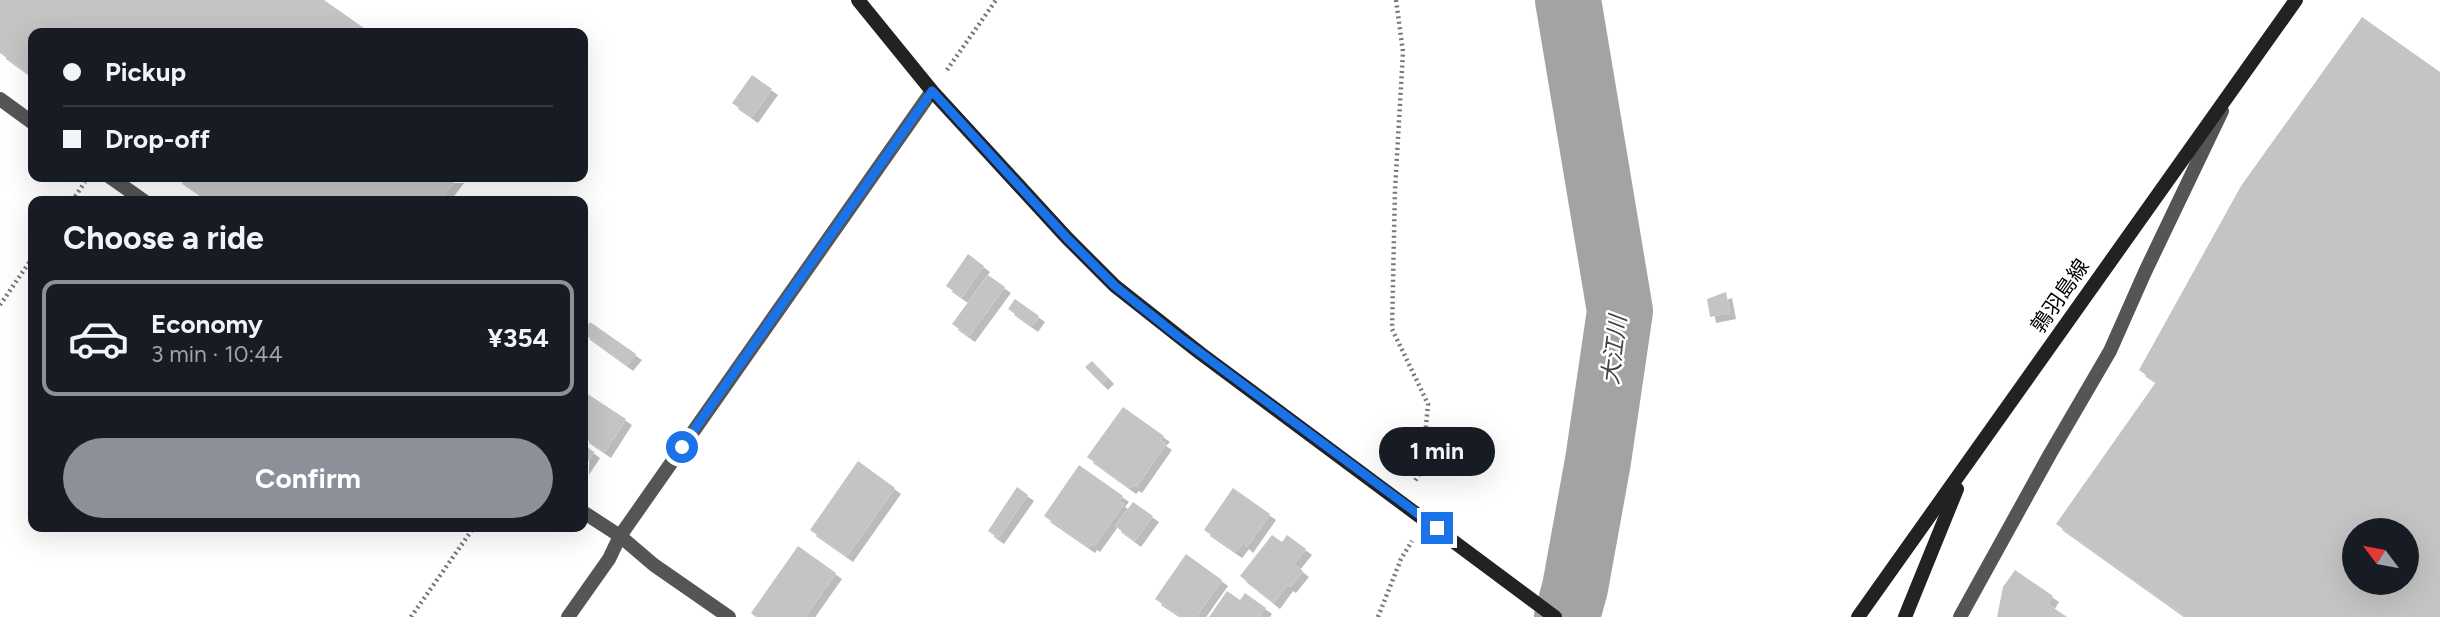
<!DOCTYPE html>
<meta charset="utf-8">
<style>
body{margin:0;font-family:Figtree,"Noto Sans JP",sans-serif;background:#242831;color:#f1f3f6;height:100vh;display:flex;flex-direction:column;font-size:26px;white-space:nowrap}
*{box-sizing:border-box;margin:0}
p{font-size:23px;color:#9ea1a6}
.icon{flex:none;width:38px;height:38px;fill:none;stroke:currentColor;stroke-width:2;stroke-linecap:round;stroke-linejoin:round}
.map{position:relative;flex:1;overflow:hidden}
.details{position:absolute;left:28px;top:196px;width:560px;height:336px;display:flex;flex-direction:column;background:#171b24;border-radius:14px;box-shadow:0 7px 28px #0002}
.details>*{flex:none}
.guide{position:absolute;left:28px;top:28px;width:560px;height:154px;border-radius:14px;box-shadow:0 7px 28px #0002;display:grid;align-content:center;height:154px;padding:0 35px;background:#171b24}
.needle{width:46px;rotate:302deg}
.fabs{position:absolute;left:2342px;top:518px;display:grid;gap:14px}
.fabs a{display:grid;place-items:center;width:77px;height:77px;border-radius:50%;background:#171b24;box-shadow:0 7px 28px #0002;font-size:35px}
.end{position:absolute;width:32px;height:32px;margin:-16px;border:9px solid #1a73e8;background:#fff;box-shadow:0 0 0 4px #fff}
.from{border-radius:50%}
.bubble{position:absolute;height:49px;border-radius:24px;background:#171b24;box-shadow:0 7px 28px #0002;font-size:23px;font-weight:700;line-height:49px;text-align:center}
.guide b{display:flex;align-items:center;gap:24px;height:66px;font-size:26px}
.guide b+b{border-top:2px solid #363941}
.guide i{width:18px;height:18px;background:#f1f3f6}
ul{padding:0;list-style:none}
li{display:flex;align-items:center;gap:21px;height:116px;margin:0 14px 10px;padding:0 21px;border:4px solid transparent;border-radius:14px}
li div{flex:1}
li b{display:block;font-size:26px}
li em{font-style:normal;font-weight:700}
li.current{border-color:#8c9099}
li>.icon{width:63px;height:63px;stroke-width:1.5}
h2{padding:0 35px;font-size:32px;line-height:84px}
.action{display:flex;gap:14px;margin-top:auto;padding:14px 35px}
.action a{flex:1;height:80px;border-radius:42px;background:#8c9099;color:#fff;font-size:28px;font-weight:700;line-height:80px;text-align:center}
.map>svg:first-child{display:block}
</style>
<div class="map">
<svg width="2440" height="617" viewBox="0 0 2440 617">
<defs>
<filter id="shadow"><feDropShadow dx="6" dy="6" stdDeviation="0" flood-color="#0004"/></filter>
</defs>
<rect width="100%" height="100%" fill="#fff"/>
<g fill="none" stroke-linecap="round" stroke-linejoin="round">
<path stroke="#a3a3a3" stroke-width="66" d="M 1567,617 L 1575,588 L 1598,461 L 1620,311 L 1568,0"/>
</g>
<g fill="#c4c4c4" fill-rule="evenodd" filter="url(#shadow)">
<path d="M 0,0 L 324,0 L 371,33 L 33,33 L 33,77 L 0,53 Z"/>
<path d="M 2362,17 L 2440,72 L 2440,617 L 2186,617 L 2056,524 L 2156,382 L 2139,370 L 2241,186 ZM 2354,530 L 2406,530 L 2406,583 L 2354,583 Z"/>
<path d="M 752,75 L 772,89 L 752,117 L 732,103 Z"/>
<path d="M 175,177 L 458,177 L 440,201 L 210,201 Z"/>
<path d="M 968,254 L 984,266 L 962,297 L 946,286 Z"/>
<path d="M 988,275 L 1005,287 L 969,336 L 952,324 Z"/>
<path d="M 1726,292 L 1730,313 L 1710,317 L 1707,299 Z"/>
<path d="M 1015,299 L 1039,316 L 1032,326 L 1008,309 Z"/>
<path d="M 590,322 L 636,354 L 627,365 L 583,333 Z"/>
<path d="M 1092,361 L 1108,378 L 1102,384 L 1085,367 Z"/>
<path d="M 583,391 L 626,419 L 605,452 L 583,437 Z"/>
<path d="M 1123,407 L 1164,436 L 1160,440 L 1166,444 L 1136,487 L 1133,485 L 1130,488 L 1087,457 Z"/>
<path d="M 583,444 L 594,452 L 583,469 Z"/>
<path d="M 858,461 L 895,488 L 847,556 L 810,530 Z"/>
<path d="M 1079,465 L 1123,496 L 1119,501 L 1124,504 L 1094,546 L 1091,544 L 1089,547 L 1044,516 Z"/>
<path d="M 1017,487 L 1028,495 L 998,538 L 988,531 Z"/>
<path d="M 1233,488 L 1270,514 L 1247,547 L 1243,543 L 1236,552 L 1204,530 Z"/>
<path d="M 1133,502 L 1153,516 L 1135,541 L 1115,526 Z"/>
<path d="M 1272,535 L 1282,542 L 1287,535 L 1306,549 L 1294,564 L 1303,571 L 1290,587 L 1287,585 L 1274,603 L 1240,576 Z"/>
<path d="M 798,546 L 836,573 L 805,617 L 756,617 L 751,613 Z"/>
<path d="M 1186,554 L 1222,580 L 1196,617 L 1182,617 L 1155,599 Z"/>
<path d="M 2015,570 L 2053,596 L 2048,604 L 2067,617 L 1997,617 L 2003,587 Z"/>
<path d="M 1227,591 L 1240,600 L 1245,593 L 1266,608 L 1259,617 L 1209,617 Z"/>
</g>
<g fill="none" stroke-linecap="round" stroke-linejoin="round">
<g stroke="#777" stroke-width="4.5" stroke-dasharray="2 3.5" stroke-linecap="butt">
<path d="M 1396,0 L 1403,52 L 1395,190 L 1392,329 L 1428,404 L 1422,470 L 1415,481"/>
<path d="M 947,70 L 996,0"/>
<path d="M 72,201 L 85,182"/>
<path d="M 0,305 L 33,257"/>
<path d="M 411,617 L 474,527"/>
<path d="M 1378,617 L 1401,559 L 1412,541"/>
</g>
<g stroke="#555" stroke-width="14">
<path d="M 0,99 L 33,123"/>
<path d="M 110,177 L 144,201"/>
<path d="M 583,512 L 620,536 L 654,565 L 729,617"/>
<path d="M 568,617 L 609,559 L 620,536 L 932,91"/>
<path d="M 1960,617 L 2050,454 L 2110,351 L 2145,272 L 2222,111"/>
</g>
<g stroke="#222" stroke-width="14">
<path d="M 858,0 L 932,91 L 1067,238 L 1115,286 L 1200,353 L 1555,617"/>
<path d="M 1858,617 L 2296,0"/>
<path d="M 1905,617 L 1957,489"/>
</g>
</g>
<g fill="none" stroke-linecap="round" stroke-linejoin="round">
<path stroke="#1a73e8" stroke-width="9" d="M 682,447 L 932,91 L 1067,238 L 1115,286 L 1179,337 L 1437,528"/>
</g>
<g text-anchor="middle" stroke-width="5" stroke-linejoin="round" paint-order="stroke">
<g font-size="21" fill="#000" stroke="#fff">
<text transform="translate(2060 296) rotate(-55)" y="7">鶉羽島線</text>
</g>
<g font-size="23" font-style="italic" fill="#444" stroke="#fff">
<text transform="translate(1614 350) rotate(-83)" y="8">大江川</text>
</g>
</g>
</svg>
<div class="fabs">
<a><svg class="needle" viewBox="-14 -14 28 28"><path d="M0-13l5 13h-10z" fill="#e53935"/><path d="M0 13l5-13h-10z" fill="#9ea1a6"/></svg></a>
</div>
<i class="end from" style="left:682px;top:447px"></i>
<i class="end" style="left:1437px;top:528px"></i>
<div class="bubble" style="left:1379px;top:427px;width:116px">1 min</div>
<div class="guide">
<b><i class="from"></i>Pickup</b>
<b><i></i>Drop-off</b>
</div>
<section class="details">
<h2>Choose a ride</h2>
<ul>
<li class="current"><svg class="icon" aria-label="car" viewBox="0 0 24 24"><path d="M5 17H2v-5l4-1 3-4h7l3 4 3 1v5h-3M9 17h6M6 11h13"/><circle cx="7" cy="17" r="2"/><circle cx="17" cy="17" r="2"/></svg><div><b>Economy</b><p>3 min · 10:44</p></div><em>¥354</em></li>
</ul>
<div class="action"><a>Confirm</a></div>
</section>
</div>
